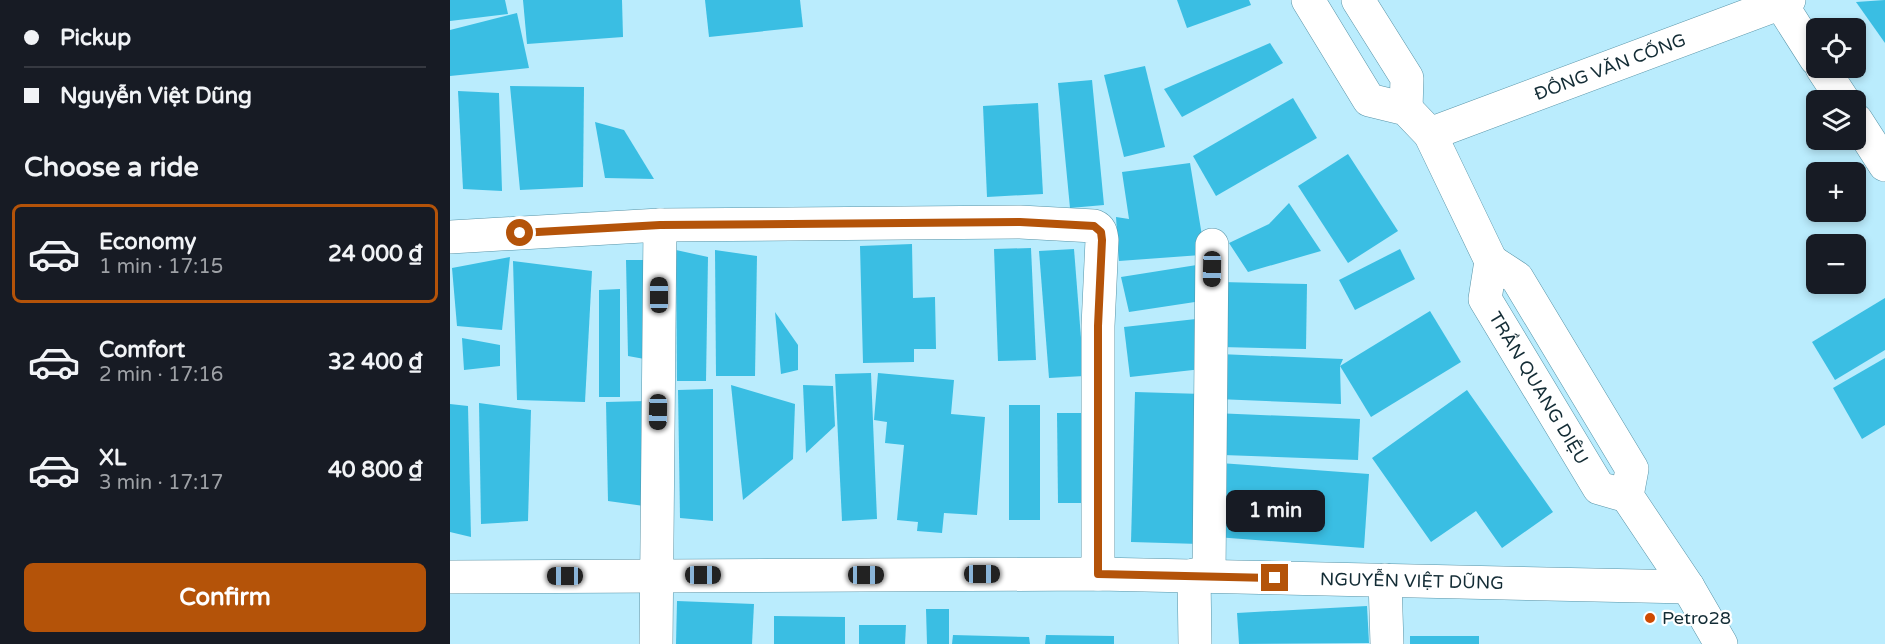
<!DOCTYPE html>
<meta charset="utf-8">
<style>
body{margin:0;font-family:"Varela Round",sans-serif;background:#20242c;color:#f1f3f6;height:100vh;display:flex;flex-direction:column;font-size:22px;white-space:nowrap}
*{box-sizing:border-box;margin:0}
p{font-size:20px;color:#9ea1a6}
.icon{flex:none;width:33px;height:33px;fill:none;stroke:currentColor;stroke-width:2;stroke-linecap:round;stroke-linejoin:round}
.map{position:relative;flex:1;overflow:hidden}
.drawer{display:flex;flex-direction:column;background:#171b24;width:450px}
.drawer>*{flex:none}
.banner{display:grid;align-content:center;height:132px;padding:0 24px;background:#171b24}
.controls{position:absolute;left:1356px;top:18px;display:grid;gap:12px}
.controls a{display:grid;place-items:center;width:60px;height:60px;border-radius:9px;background:#171b24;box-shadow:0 3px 9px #0003;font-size:30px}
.end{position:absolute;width:27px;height:27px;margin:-14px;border:8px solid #b45309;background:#fff;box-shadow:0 0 0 3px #fff}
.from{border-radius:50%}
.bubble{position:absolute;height:42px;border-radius:9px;background:#171b24;box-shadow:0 3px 9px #0003;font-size:20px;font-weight:700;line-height:42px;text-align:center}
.car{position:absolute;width:18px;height:36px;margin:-18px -9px;border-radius:8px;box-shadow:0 0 4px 2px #0007;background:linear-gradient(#222 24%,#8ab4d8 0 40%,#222 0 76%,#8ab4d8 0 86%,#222 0)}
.banner b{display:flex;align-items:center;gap:21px;height:57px;font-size:22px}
.banner b+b{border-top:2px solid #363941}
.banner i{width:15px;height:15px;background:#f1f3f6}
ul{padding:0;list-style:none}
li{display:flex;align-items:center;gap:18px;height:99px;margin:0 12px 9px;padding:0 12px;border:3px solid transparent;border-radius:9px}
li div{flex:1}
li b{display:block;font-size:22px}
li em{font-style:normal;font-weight:700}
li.active{border-color:#b45309}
li>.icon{width:54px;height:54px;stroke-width:1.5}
h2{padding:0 24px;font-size:27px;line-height:72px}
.action{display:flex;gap:12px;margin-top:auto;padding:12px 24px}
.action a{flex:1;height:69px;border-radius:9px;background:#b45309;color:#fff;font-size:24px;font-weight:700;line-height:69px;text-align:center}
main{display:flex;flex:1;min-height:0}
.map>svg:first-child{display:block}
</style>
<main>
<section class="drawer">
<div class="banner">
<b><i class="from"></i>Pickup</b>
<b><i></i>Nguyễn Việt Dũng</b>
</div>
<h2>Choose a ride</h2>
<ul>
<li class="active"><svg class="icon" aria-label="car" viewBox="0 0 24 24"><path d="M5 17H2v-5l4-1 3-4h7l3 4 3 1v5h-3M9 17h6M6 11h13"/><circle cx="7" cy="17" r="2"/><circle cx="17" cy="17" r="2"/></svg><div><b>Economy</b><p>1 min · 17:15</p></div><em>24 000 ₫</em></li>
<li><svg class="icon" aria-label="car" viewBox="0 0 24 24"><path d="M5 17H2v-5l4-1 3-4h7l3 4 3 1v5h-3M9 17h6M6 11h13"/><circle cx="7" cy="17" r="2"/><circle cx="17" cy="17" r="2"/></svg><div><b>Comfort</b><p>2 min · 17:16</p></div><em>32 400 ₫</em></li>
<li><svg class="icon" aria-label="car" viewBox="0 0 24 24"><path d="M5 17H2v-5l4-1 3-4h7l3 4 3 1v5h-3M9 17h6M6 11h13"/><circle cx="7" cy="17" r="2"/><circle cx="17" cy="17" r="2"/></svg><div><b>XL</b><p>3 min · 17:17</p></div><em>40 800 ₫</em></li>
</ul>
<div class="action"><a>Confirm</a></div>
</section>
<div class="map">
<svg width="1435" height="644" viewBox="0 0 1435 644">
<rect width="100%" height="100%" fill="#baecfd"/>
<g fill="#3abee3">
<path d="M 0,0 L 55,0 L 58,14 L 0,21 Z"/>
<path d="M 73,0 L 172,0 L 173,37 L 77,44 Z"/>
<path d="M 255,0 L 350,0 L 353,27 L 259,37 Z"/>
<path d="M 727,0 L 799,0 L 801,5 L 737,28 Z"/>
<path d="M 1435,0 L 1435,43 L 1406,2 Z"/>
<path d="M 67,13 L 79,68 L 0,76 L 0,30 Z"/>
<path d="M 820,43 L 833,63 L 732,117 L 714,89 Z"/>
<path d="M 695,66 L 715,147 L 674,157 L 654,75 Z"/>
<path d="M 642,80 L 654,205 L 620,208 L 608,83 Z"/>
<path d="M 60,86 L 134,87 L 133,187 L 70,190 Z"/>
<path d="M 8,91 L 49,93 L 52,191 L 13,189 Z"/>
<path d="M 843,98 L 867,138 L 766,196 L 743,156 Z"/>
<path d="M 588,103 L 593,194 L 537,197 L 533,106 Z"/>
<path d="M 145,122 L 174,130 L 204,179 L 155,178 Z"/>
<path d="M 898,154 L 948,231 L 898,263 L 848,186 Z"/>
<path d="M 740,163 L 754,248 L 751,255 L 669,261 L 666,217 L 679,219 L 672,172 Z"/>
<path d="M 839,203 L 871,251 L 798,272 L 779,243 L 819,224 Z"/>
<path d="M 462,244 L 463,298 L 485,297 L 486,349 L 464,349 L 464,362 L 413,363 L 410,246 Z"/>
<path d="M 581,248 L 586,360 L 548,361 L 544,249 Z"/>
<path d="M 624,249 L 634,376 L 599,378 L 589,251 Z"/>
<path d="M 950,249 L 965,279 L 905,310 L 889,280 Z"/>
<path d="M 226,250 L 258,257 L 256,381 L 227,381 Z"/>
<path d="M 265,250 L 307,256 L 305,376 L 266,376 Z"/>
<path d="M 60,257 L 52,330 L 7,326 L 2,268 Z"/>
<path d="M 176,260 L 198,260 L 200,360 L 178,356 Z"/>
<path d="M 63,261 L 142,271 L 135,402 L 67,400 Z"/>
<path d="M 753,264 L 758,300 L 679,312 L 671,277 Z"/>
<path d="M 772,282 L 857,284 L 856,349 L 771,347 Z"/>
<path d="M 170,289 L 170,397 L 149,397 L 149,290 Z"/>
<path d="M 1435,298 L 1435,350 L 1385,380 L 1362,342 Z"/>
<path d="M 980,311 L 1011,362 L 921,417 L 890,366 Z"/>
<path d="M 325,312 L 348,345 L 348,370 L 331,374 Z"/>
<path d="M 746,319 L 752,369 L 680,377 L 674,327 Z"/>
<path d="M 12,338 L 50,345 L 50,366 L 14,370 Z"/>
<path d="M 769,354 L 893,359 L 890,366 L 891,404 L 767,399 Z"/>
<path d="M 1435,358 L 1435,425 L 1412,439 L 1383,388 Z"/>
<path d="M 421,373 L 427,519 L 392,521 L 385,374 Z"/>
<path d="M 428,373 L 504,380 L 501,414 L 535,417 L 527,515 L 494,513 L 492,533 L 467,531 L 468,522 L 447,520 L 454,445 L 435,443 L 437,422 L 424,420 Z"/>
<path d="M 281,385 L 345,404 L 343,459 L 293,500 Z"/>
<path d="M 353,385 L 383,386 L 385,426 L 356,453 Z"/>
<path d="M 263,389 L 263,521 L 230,518 L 228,390 Z"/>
<path d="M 1017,390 L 1103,512 L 1052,548 L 1026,511 L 981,542 L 922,458 Z"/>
<path d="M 685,392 L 753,394 L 750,544 L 681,542 Z"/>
<path d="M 197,401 L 194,506 L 158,501 L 156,402 Z"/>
<path d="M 29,403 L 81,410 L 78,521 L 31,524 Z"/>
<path d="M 0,404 L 18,406 L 21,537 L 0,532 Z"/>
<rect x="559" y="405" width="31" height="115"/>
<path d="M 607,413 L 638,413 L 639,503 L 608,503 Z"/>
<path d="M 764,413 L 910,419 L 908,460 L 773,455 Z"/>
<path d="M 770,463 L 919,474 L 914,548 L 766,537 Z"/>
<path d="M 227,601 L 304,604 L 302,644 L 226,644 Z"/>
<path d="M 917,606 L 919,643 L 789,644 L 787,613 Z"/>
<path d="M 476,609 L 499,609 L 499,644 L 477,644 Z"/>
<path d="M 324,616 L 395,617 L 395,644 L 324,644 Z"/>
<path d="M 409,625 L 456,625 L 455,644 L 409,644 Z"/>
<path d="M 503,635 L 579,637 L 580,644 L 502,644 Z"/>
<path d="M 596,635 L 664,636 L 664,644 L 595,644 Z"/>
<rect x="960" y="636" width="69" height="8"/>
</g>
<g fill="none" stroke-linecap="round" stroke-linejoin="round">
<defs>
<g id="minor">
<path d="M 858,0 L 919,100 L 956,109 L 980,134 L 1041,261"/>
<path d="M 908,0 L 957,78 L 956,109"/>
<path d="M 1331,4 L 1366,59"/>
<path d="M 1372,68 L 1393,100"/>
<path d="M 1406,120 L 1435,165"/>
<path id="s1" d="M 980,134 L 1339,0"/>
<path d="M 0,237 L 210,225 L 570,222 L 644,226 C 651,229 651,233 652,240 L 648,326 L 648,574"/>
<path id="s2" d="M 1177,496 L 1182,469 L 1067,278 L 1041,261 L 1035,299 L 1149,488 L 1177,496 L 1238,587 L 1271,644"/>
<path d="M 744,575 L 745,644"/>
<path d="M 759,576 L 762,245"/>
<path id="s3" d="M 0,577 L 648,574 L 1238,587"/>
<path d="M 935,580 L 937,644"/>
<path d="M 206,644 L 210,225"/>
</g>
</defs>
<use href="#minor" stroke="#5794a8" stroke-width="34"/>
<use href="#minor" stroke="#fff" stroke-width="33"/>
</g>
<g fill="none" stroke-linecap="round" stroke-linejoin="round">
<path stroke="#b45309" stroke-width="8" d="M 70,233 L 210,225 L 570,222 L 644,226 L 651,232 L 652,240 L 648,326 L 648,574 L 825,578"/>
</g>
<circle fill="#cf4a01" stroke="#fff" stroke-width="2" cx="1200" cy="618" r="6"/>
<g text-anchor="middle" stroke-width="4.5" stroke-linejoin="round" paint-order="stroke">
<g font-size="18" fill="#132c35" stroke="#fff">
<text dy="6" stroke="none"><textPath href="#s1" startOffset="192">ĐỒNG VĂN CỐNG</textPath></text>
<text dy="6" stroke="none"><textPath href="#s2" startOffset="424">TRẦN QUANG DIỆU</textPath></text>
<text dy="6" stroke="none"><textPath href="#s3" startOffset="962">NGUYỄN VIỆT DŨNG</textPath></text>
</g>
<g font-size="18" fill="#132c35" stroke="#fff" text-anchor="start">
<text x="1212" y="624">Petro28</text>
</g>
</g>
</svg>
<div class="controls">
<a><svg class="icon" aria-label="locate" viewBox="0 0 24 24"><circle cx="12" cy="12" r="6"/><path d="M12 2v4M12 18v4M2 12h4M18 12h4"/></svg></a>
<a><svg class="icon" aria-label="layers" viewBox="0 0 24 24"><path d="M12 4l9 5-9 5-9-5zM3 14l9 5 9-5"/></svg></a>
<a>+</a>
<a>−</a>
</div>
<i class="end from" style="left:70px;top:233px"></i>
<i class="end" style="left:825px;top:578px"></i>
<div class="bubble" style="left:776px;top:490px;width:99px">1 min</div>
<i class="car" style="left:762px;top:269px;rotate:181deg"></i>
<i class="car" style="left:209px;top:295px;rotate:0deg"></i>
<i class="car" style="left:208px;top:412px;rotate:181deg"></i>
<i class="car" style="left:532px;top:574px;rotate:90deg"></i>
<i class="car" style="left:253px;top:575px;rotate:90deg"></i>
<i class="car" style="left:416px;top:575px;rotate:90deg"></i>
<i class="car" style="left:115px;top:576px;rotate:270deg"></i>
</div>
</main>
